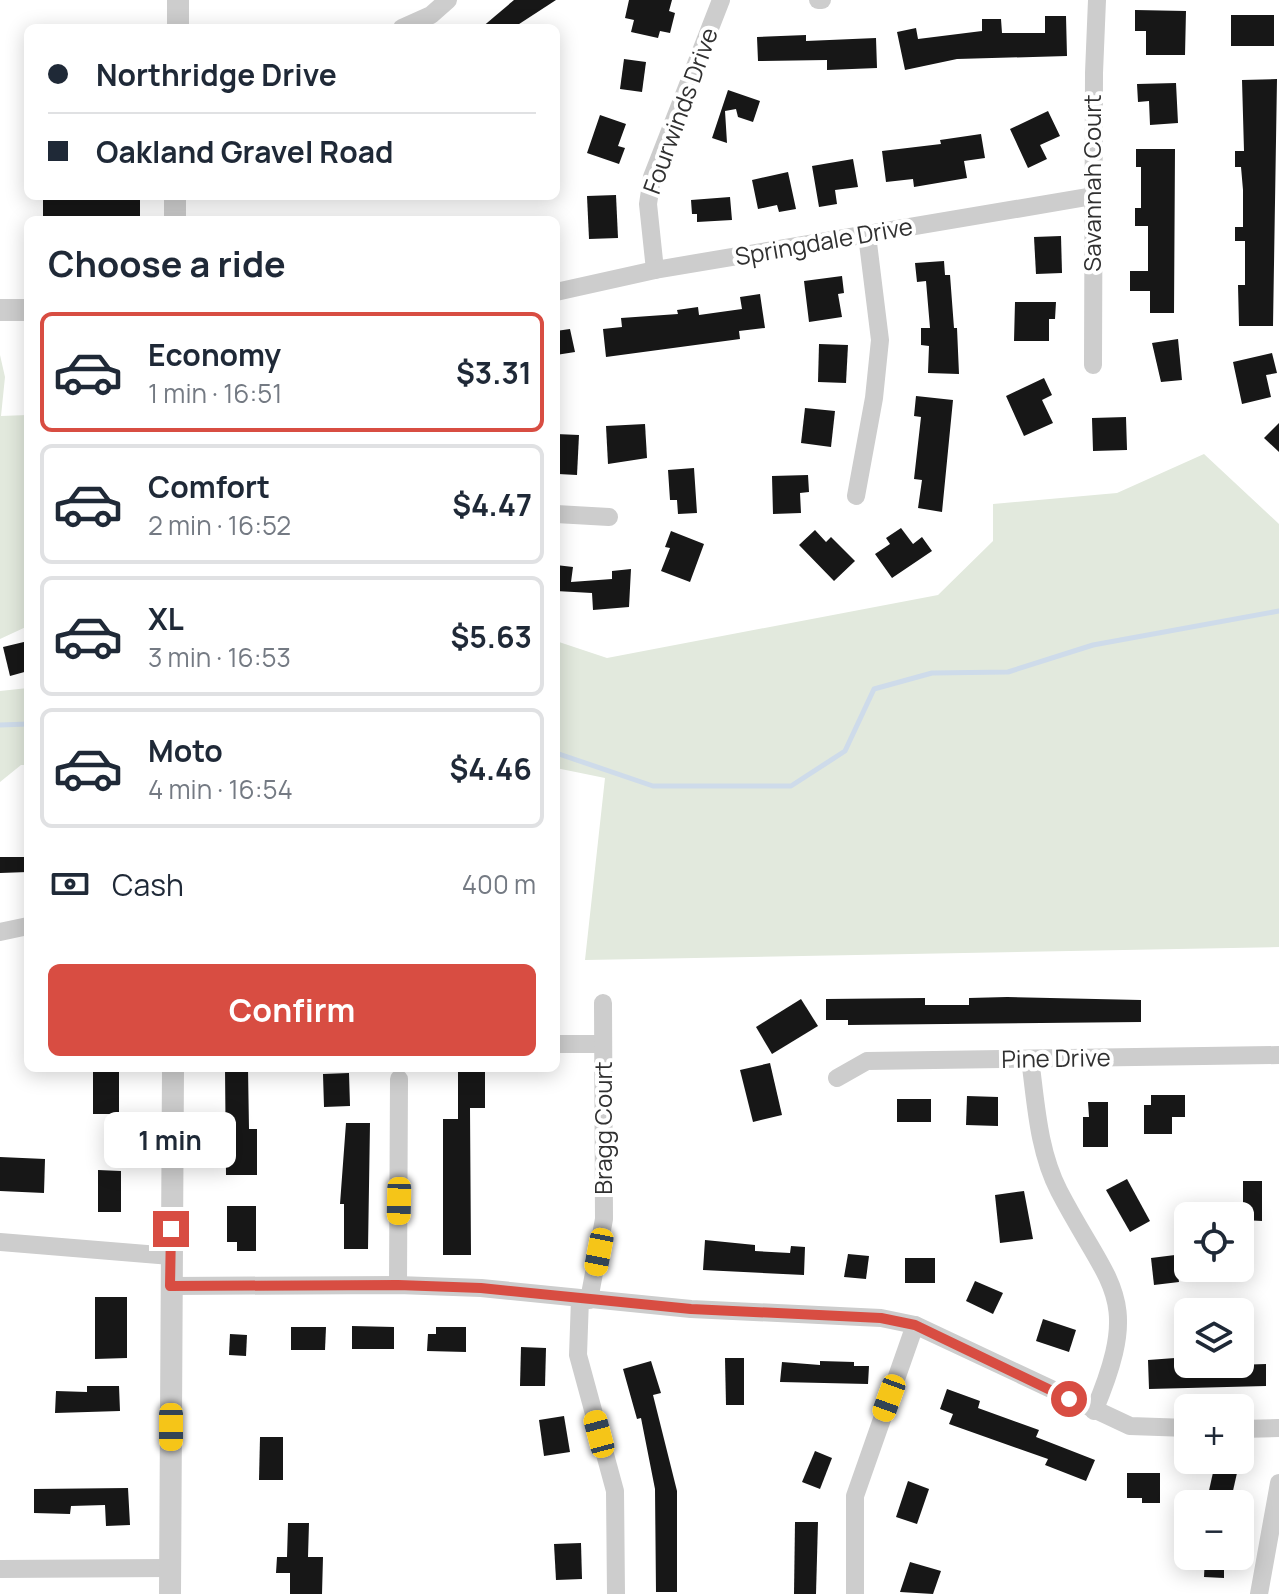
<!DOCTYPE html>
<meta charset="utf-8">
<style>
body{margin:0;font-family:Manrope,sans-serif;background:#f6f6f7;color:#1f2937;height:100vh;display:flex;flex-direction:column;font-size:30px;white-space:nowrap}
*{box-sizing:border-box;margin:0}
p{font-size:26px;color:#747a83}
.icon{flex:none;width:44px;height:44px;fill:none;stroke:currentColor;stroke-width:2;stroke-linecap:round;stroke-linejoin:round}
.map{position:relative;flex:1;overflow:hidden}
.details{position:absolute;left:24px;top:216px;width:536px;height:856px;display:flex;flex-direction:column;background:#fff;border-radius:12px;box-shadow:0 4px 20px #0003}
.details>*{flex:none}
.hud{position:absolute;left:24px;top:24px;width:536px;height:176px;border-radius:12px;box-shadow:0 4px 20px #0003;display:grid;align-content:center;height:176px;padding:0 24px;background:#fff}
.tools{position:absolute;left:1174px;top:1202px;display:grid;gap:16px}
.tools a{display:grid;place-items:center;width:80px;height:80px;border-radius:12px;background:#fff;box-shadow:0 4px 20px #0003;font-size:40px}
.end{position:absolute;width:36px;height:36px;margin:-18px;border:10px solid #d84d42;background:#fff;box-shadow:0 0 0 4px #fff}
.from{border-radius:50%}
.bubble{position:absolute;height:56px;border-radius:12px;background:#fff;box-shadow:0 4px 20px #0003;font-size:26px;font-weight:700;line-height:56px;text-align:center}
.car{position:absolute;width:24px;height:48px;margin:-24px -12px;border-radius:10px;box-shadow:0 0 6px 2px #0007;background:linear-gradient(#f5c518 24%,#345 0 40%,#f5c518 0 76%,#345 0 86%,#f5c518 0)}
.hud b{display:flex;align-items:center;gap:28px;height:76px;font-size:30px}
.hud b+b{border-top:2px solid #e0e1e3}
.hud i{width:20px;height:20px;background:#1f2937}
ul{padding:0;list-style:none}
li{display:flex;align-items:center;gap:24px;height:120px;margin:0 16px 12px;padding:0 8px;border:4px solid #e0e1e3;border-radius:12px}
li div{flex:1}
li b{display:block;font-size:30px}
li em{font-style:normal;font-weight:700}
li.on{border-color:#d84d42}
li>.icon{width:72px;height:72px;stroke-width:1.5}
h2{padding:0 24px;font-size:36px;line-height:96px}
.pay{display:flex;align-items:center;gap:20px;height:88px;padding:0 24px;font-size:30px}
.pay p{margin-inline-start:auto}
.primary-button{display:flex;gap:16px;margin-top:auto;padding:16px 24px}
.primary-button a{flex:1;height:92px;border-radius:12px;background:#d84d42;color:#fff;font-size:32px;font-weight:700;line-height:92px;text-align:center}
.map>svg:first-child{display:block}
</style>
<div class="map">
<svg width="1279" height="1594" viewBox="0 0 1279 1594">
<rect width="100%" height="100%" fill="#fff"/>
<g fill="#e2e9dd">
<path d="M 0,355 L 5,377 L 1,416 L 28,415 L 28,626 L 0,639 Z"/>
<path d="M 1204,454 L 1279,524 L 1279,947 L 585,960 L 605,778 L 556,768 L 556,641 L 607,658 L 938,595 L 993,541 L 993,504 L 1117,493 Z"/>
<path d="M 28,688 L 28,765 L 21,765 L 0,782 L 0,691 Z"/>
</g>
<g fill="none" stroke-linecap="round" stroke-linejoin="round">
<g stroke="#cedbea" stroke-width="5">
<path d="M 0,725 L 28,724"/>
<path d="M 556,753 L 653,786 L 791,786 L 845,751 L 874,689 L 932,673 L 1008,672 L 1093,645 L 1279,611"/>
</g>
</g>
<g fill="#171717">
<path d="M 514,0 L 556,0 L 513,28 L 481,28 Z"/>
<path d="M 629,0 L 672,0 L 669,11 L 675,13 L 670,33 L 660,31 L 658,38 L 631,32 L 634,20 L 625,18 Z"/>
<path d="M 1135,10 L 1186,11 L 1185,55 L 1146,55 L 1146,31 L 1135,31 Z"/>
<rect x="1231" y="15" width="43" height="31"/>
<path d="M 1045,16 L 1066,16 L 1067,56 L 957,59 L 905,70 L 897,32 L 916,28 L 918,39 L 982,31 L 982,19 L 1001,19 L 1002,33 L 1045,33 Z"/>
<path d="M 806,35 L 806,41 L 876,38 L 877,68 L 827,70 L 827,60 L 758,61 L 757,37 Z"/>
<path d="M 624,59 L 646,62 L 642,92 L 620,89 Z"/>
<path d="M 1277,79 L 1273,326 L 1239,326 L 1238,285 L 1245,285 L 1245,241 L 1235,241 L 1235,227 L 1243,227 L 1243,190 L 1241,167 L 1235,167 L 1235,151 L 1244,151 L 1242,80 Z"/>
<path d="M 1176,83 L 1178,123 L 1150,125 L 1149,101 L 1138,102 L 1137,84 Z"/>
<path d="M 728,90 L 760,101 L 753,122 L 738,117 L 736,109 L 725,111 L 727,143 L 712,138 Z"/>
<path d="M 1048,111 L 1060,136 L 1040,145 L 1047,159 L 1028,168 L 1010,129 Z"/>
<path d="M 600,115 L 626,124 L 618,146 L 625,148 L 619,164 L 587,153 Z"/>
<path d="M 981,134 L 985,158 L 964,161 L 967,178 L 914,187 L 913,179 L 886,182 L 882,151 L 941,144 L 940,140 Z"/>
<path d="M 1136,149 L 1175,149 L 1174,313 L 1150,313 L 1150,291 L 1130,291 L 1130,271 L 1148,271 L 1148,226 L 1135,226 L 1135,208 L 1141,208 L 1141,167 L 1136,167 Z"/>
<path d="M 853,159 L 858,187 L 835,190 L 837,204 L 819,207 L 812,166 Z"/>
<path d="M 788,172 L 796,209 L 779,212 L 777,205 L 758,209 L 752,180 Z"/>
<path d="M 616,195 L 618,238 L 589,239 L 587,196 Z"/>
<rect x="43" y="196" width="97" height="24"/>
<path d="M 730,197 L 732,220 L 697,222 L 697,214 L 692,214 L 691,200 Z"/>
<path d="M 1061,236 L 1062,273 L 1036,274 L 1034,237 Z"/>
<path d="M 944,261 L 945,275 L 950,275 L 954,328 L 957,328 L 959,374 L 928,373 L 929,346 L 921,345 L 921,328 L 930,328 L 926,281 L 917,282 L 915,263 Z"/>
<path d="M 842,276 L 844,293 L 838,294 L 842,317 L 809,322 L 804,281 Z"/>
<path d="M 760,294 L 765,328 L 739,331 L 740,339 L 606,357 L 603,329 L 622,327 L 621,318 L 678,314 L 677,310 L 698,307 L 699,315 L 742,309 L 740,297 Z"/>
<path d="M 1015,302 L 1056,302 L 1055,319 L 1049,319 L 1049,341 L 1014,341 Z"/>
<path d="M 570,329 L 575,352 L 556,355 L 556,331 Z"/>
<path d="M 1178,339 L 1182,380 L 1161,382 L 1152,343 Z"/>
<path d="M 819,344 L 848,345 L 846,383 L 818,382 Z"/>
<path d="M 1272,353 L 1277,373 L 1266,375 L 1271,397 L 1242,404 L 1233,362 Z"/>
<path d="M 1044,378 L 1052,395 L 1042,400 L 1053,423 L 1024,436 L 1006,396 Z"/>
<path d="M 916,396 L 953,400 L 942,512 L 918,508 L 922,480 L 914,479 L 921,417 L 914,416 Z"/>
<path d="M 805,408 L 835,411 L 831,447 L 801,443 Z"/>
<path d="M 1126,417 L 1127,450 L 1093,451 L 1092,418 Z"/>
<path d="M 1279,423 L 1279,452 L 1264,438 Z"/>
<path d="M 645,424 L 647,458 L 608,464 L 606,426 Z"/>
<path d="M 556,434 L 579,435 L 577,475 L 558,474 Z"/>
<path d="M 694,468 L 697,513 L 678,514 L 677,500 L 670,500 L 668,470 Z"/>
<path d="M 808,475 L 809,492 L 800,493 L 801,513 L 773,514 L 772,476 Z"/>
<path d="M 901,528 L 913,544 L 922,537 L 932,551 L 892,578 L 875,554 L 890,544 L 886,538 Z"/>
<path d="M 815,530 L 826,542 L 831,537 L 855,561 L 834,581 L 799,545 Z"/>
<path d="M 671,531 L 704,544 L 690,582 L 661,571 L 670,548 L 665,547 Z"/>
<path d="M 556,565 L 573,567 L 571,582 L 612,579 L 612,571 L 631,569 L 629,607 L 593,610 L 592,593 L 556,591 Z"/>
<path d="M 28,641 L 28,671 L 10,676 L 3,647 Z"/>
<path d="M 0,857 L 28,857 L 28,872 L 0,873 Z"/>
<path d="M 1007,997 L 1141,1000 L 1141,1022 L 848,1025 L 848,1020 L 826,1020 L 826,999 L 925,998 L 925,1005 L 969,1005 L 969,998 Z"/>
<path d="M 801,999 L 818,1026 L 772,1054 L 756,1027 Z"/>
<path d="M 770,1063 L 782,1115 L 753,1122 L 740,1070 Z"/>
<rect x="93" y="1068" width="26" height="46"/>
<path d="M 225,1068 L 248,1068 L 249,1129 L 257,1129 L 257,1175 L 226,1175 Z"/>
<path d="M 458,1069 L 485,1069 L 485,1108 L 470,1108 L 471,1255 L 443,1255 L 443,1119 L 458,1119 Z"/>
<path d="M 349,1073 L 350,1106 L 324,1107 L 323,1074 Z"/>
<path d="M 1151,1095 L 1185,1095 L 1185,1117 L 1172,1117 L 1172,1134 L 1144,1134 L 1144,1105 L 1151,1105 Z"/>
<path d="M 967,1096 L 998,1097 L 998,1126 L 966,1125 Z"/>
<rect x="897" y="1099" width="34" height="23"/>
<path d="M 1088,1102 L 1108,1102 L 1108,1147 L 1083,1147 L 1083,1117 L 1089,1117 Z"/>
<path d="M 346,1123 L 370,1123 L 368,1249 L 344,1249 L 344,1204 L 340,1204 Z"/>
<path d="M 0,1157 L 45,1159 L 44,1193 L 0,1191 Z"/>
<path d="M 98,1170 L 121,1171 L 121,1212 L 98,1212 Z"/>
<path d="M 1127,1179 L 1150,1221 L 1130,1232 L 1106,1190 Z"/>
<path d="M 1243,1181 L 1262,1181 L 1262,1221 L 1243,1220 Z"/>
<path d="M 1024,1191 L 1033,1239 L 1000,1243 L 995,1195 Z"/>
<path d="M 227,1206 L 256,1206 L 256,1251 L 237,1251 L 237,1242 L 227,1242 Z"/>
<path d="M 705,1240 L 755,1245 L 755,1251 L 790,1253 L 791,1246 L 805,1247 L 804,1275 L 703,1270 Z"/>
<path d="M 848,1254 L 869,1256 L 866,1279 L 844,1277 Z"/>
<path d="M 1175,1255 L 1179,1282 L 1154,1285 L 1151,1258 Z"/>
<rect x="905" y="1258" width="30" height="25"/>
<path d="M 975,1281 L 1003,1293 L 993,1314 L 966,1301 Z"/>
<path d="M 95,1297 L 127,1297 L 127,1358 L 95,1359 Z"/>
<path d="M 1043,1319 L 1076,1330 L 1069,1352 L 1036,1341 Z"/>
<path d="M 352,1326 L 394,1327 L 394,1349 L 352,1349 Z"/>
<path d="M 291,1327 L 326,1327 L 325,1350 L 291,1350 Z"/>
<path d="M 436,1327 L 466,1327 L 466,1352 L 427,1351 L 428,1334 L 436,1334 Z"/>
<path d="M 230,1334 L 247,1335 L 246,1356 L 229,1355 Z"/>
<path d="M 521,1347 L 546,1348 L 545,1386 L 520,1386 Z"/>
<path d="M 725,1358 L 744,1358 L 744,1405 L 726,1405 Z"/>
<path d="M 1175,1358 L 1176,1367 L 1266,1364 L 1266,1386 L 1149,1389 L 1148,1360 Z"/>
<path d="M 651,1361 L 661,1393 L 653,1395 L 677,1491 L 677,1592 L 656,1592 L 655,1489 L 641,1418 L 637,1419 L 623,1369 Z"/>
<path d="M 820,1361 L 854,1362 L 854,1366 L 869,1366 L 868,1384 L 780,1382 L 782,1362 L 820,1365 Z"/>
<path d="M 87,1386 L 119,1386 L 120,1411 L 55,1413 L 56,1391 L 87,1392 Z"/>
<path d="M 947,1389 L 980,1401 L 978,1408 L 1039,1430 L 1036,1437 L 1095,1460 L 1086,1481 L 1045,1465 L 1048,1459 L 949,1424 L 953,1414 L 940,1409 Z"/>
<path d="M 564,1416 L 570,1452 L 544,1456 L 539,1420 Z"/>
<path d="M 260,1437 L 283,1437 L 283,1480 L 259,1480 Z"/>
<path d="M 815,1451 L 832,1458 L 820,1489 L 802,1482 Z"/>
<path d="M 1214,1468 L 1237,1473 L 1230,1504 L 1206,1504 Z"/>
<path d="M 1127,1473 L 1160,1473 L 1160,1503 L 1142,1503 L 1142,1498 L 1127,1498 Z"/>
<path d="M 908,1481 L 929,1489 L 917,1524 L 896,1517 Z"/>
<path d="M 128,1488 L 130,1525 L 106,1526 L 105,1505 L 71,1506 L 70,1514 L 34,1513 L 34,1489 Z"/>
<path d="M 795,1522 L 818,1522 L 816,1594 L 794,1594 Z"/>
<path d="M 288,1523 L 309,1523 L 308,1557 L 323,1557 L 322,1594 L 290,1594 L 290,1573 L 276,1573 L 277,1557 L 287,1557 Z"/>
<path d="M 581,1543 L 582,1579 L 556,1580 L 554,1544 Z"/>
<path d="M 1205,1556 L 1224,1556 L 1224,1578 L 1204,1577 Z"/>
<path d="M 910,1562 L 941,1571 L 933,1594 L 900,1592 Z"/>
</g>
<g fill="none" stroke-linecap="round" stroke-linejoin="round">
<g stroke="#cdcdcd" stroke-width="18">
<path d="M 818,0 L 822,0"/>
<path d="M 402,28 L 431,15 L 448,0"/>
<path d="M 655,270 L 648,204 L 652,177 L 721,0"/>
<path d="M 556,292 L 655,270 L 1093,196"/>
<path d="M 1093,365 L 1094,73 L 1097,0"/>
<path d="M 856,496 L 874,398 L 880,340 L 867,235"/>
<path d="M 556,514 L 609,517"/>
<path d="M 0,932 L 28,926"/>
<path d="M 556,1044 L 603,1044"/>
<path d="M 1030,1059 C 1036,1103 1038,1150 1059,1191 C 1110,1289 1143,1295 1094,1411"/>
<path d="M 837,1078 L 867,1061 L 1279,1055"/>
<path d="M 0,1242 L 171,1256"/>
<path d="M 398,1285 L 399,1079"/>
<path d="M 170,1286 L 398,1285 L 481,1288 L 691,1309 L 881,1318 L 915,1325 L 1130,1426 L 1188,1428"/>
<path d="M 580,1299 L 578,1355 L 615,1491 L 616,1594"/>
<path d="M 589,1300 L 604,1219 L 603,1003"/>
<path d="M 1240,1429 L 1279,1428"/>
<path d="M 0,1569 L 171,1568"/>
<path d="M 855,1594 L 855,1496 L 915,1325"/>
<path d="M 1259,1594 L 1279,1483"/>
</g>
<g stroke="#cdcdcd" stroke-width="22">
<path d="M 178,0 L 178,28"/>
<path d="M 175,220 L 175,196"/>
<path d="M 0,310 L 28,310"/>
<path d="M 170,1594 L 173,1068"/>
</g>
</g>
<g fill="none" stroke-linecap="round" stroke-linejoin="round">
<path stroke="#d84d42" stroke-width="10" d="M 171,1229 L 170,1286 L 398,1285 L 481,1288 L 691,1309 L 881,1318 L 915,1325 L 1069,1399"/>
</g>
<g text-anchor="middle" stroke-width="8" stroke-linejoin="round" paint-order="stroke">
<g font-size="24" fill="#303030" stroke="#fff">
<text transform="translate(681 111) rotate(-70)" y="8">Fourwinds Drive</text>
<text transform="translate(1093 183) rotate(-90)" y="8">Savannah Court</text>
<text transform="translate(824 242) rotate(-10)" y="8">Springdale Drive</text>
<text transform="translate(1056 1059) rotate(-1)" y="8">Pine Drive</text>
<text transform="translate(604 1128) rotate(-90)" y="8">Bragg Court</text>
</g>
</g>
</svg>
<div class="tools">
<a><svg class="icon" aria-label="locate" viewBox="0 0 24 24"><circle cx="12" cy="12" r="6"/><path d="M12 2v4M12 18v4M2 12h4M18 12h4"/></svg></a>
<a><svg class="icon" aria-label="layers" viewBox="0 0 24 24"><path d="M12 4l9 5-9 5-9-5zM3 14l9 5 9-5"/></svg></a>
<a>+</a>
<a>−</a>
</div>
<i class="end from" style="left:1069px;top:1399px"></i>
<i class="end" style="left:171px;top:1229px"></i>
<div class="bubble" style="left:104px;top:1112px;width:132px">1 min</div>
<i class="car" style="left:399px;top:1201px;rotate:181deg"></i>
<i class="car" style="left:599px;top:1252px;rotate:191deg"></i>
<i class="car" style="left:889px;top:1398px;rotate:200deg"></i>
<i class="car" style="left:171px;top:1427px;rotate:180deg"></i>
<i class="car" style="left:599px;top:1434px;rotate:345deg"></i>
<div class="hud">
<b><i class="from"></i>Northridge Drive</b>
<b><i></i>Oakland Gravel Road</b>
</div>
<section class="details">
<h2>Choose a ride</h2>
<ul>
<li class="on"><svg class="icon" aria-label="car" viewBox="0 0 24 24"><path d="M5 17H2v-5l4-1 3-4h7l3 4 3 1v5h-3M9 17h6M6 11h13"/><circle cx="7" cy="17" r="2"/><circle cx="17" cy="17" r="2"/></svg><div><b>Economy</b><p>1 min · 16:51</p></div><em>$3.31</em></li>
<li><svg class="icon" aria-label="car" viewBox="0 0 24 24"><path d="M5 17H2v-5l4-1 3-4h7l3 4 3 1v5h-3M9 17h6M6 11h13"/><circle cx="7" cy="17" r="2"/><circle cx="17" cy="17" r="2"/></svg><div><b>Comfort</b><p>2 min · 16:52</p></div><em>$4.47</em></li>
<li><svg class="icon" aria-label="car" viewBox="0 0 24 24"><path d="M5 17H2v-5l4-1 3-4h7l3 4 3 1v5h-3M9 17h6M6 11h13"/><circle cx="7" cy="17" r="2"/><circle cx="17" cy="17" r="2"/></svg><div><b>XL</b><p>3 min · 16:53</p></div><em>$5.63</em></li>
<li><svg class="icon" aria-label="car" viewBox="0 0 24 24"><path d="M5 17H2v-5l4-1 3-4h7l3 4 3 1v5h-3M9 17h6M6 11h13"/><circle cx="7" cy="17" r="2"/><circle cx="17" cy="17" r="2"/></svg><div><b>Moto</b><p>4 min · 16:54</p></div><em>$4.46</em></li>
</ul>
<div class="pay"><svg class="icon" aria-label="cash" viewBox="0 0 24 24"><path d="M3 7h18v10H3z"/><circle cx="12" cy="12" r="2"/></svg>Cash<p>400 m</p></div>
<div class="primary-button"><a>Confirm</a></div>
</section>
</div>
